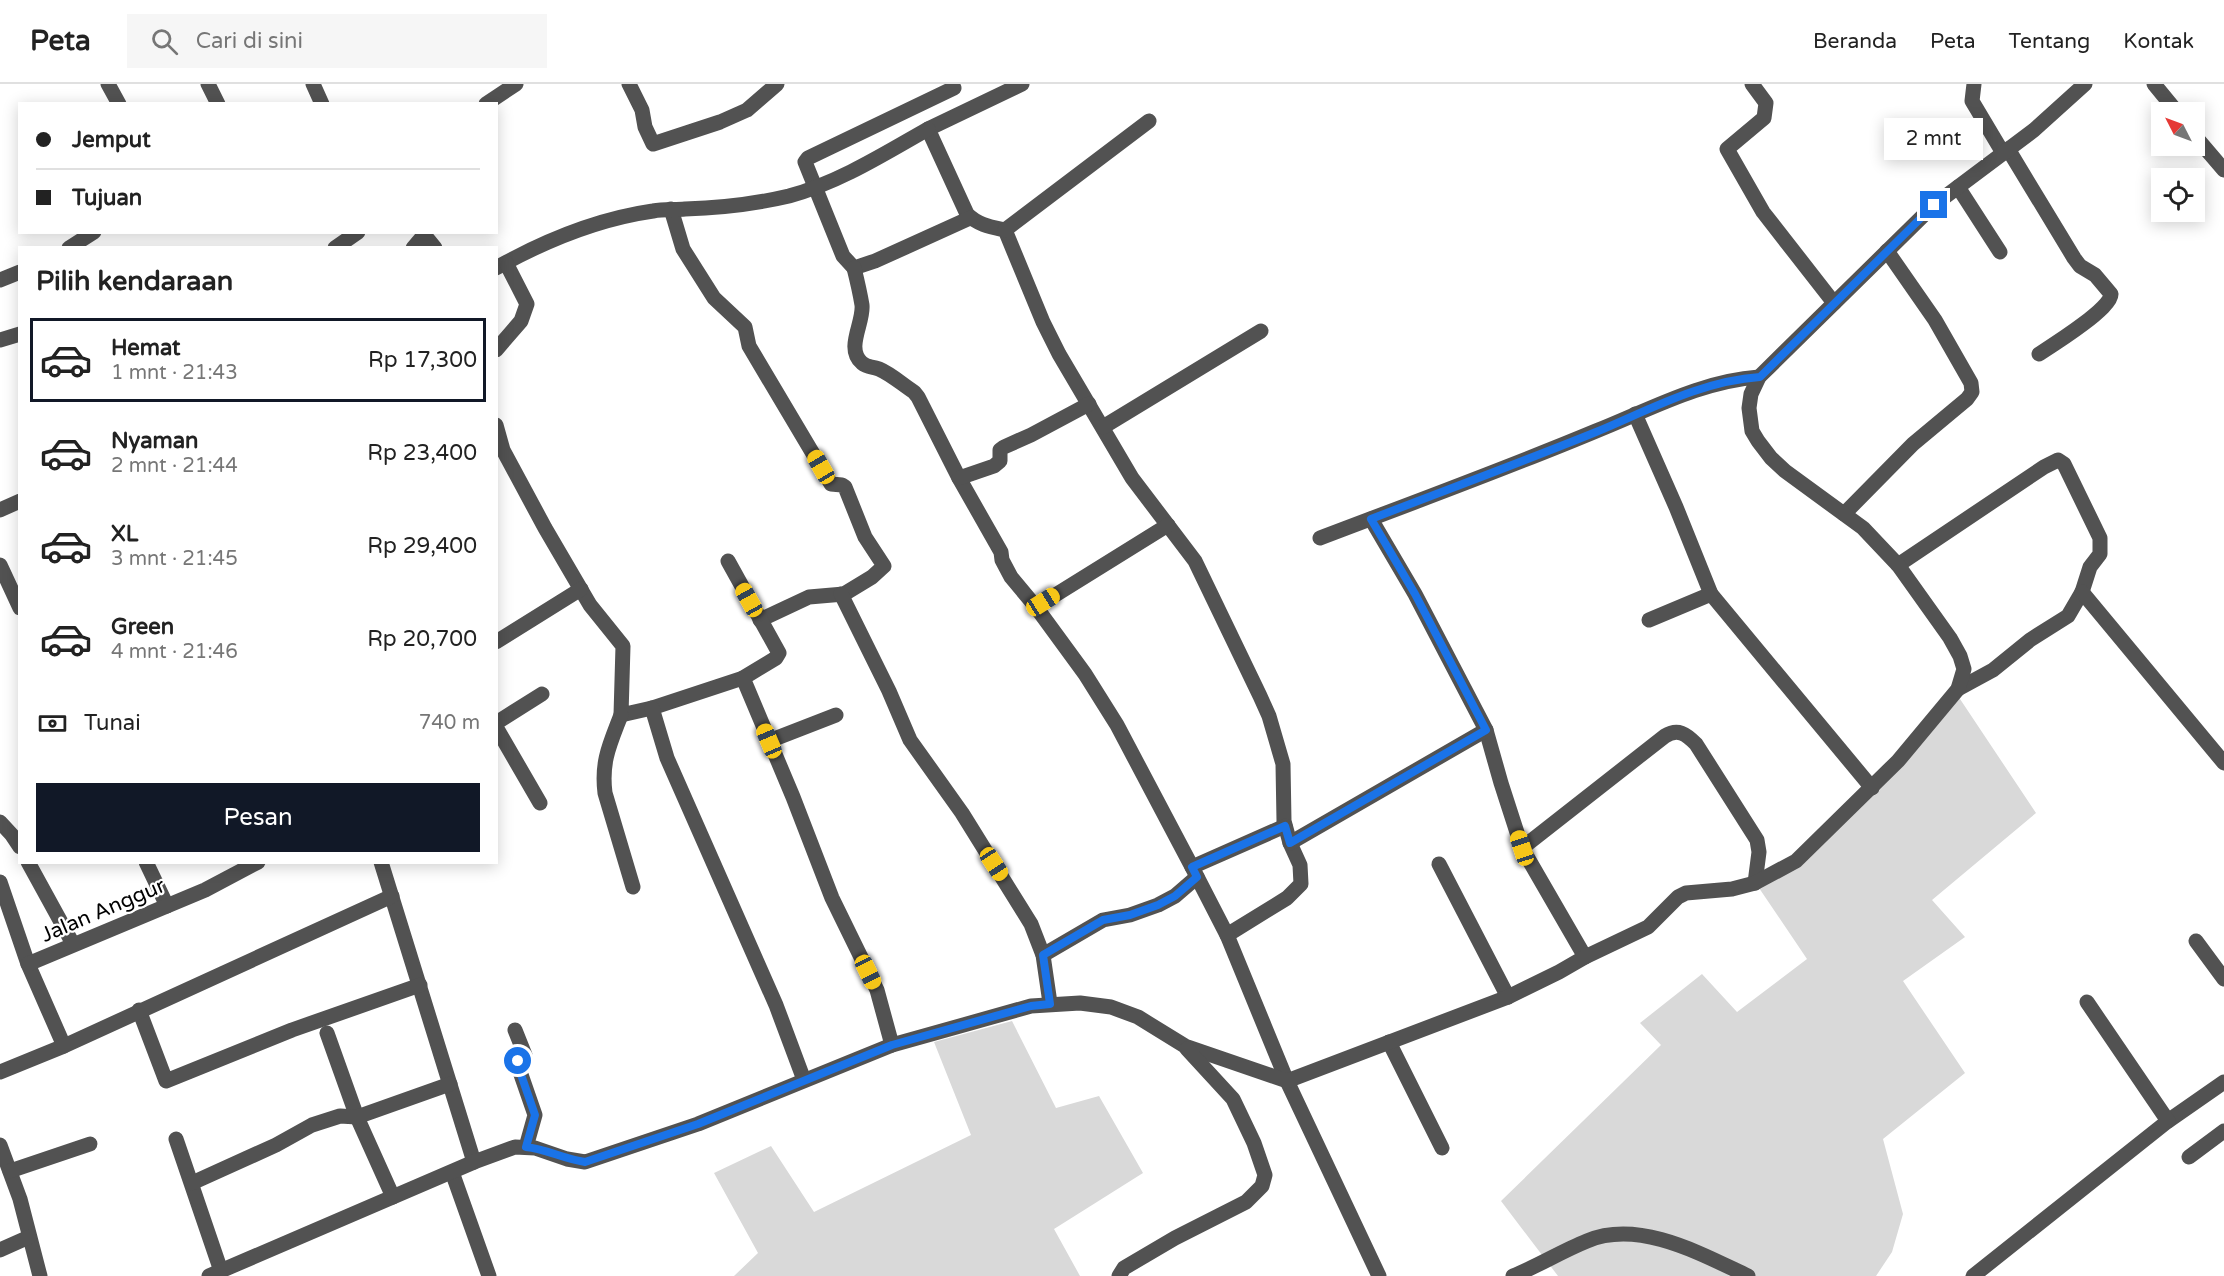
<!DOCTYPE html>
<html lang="id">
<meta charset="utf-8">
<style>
body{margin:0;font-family:"Varela Round",sans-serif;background:#f6f6f6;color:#222;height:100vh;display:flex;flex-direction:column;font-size:22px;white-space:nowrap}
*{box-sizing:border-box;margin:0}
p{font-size:20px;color:#767676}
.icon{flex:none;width:33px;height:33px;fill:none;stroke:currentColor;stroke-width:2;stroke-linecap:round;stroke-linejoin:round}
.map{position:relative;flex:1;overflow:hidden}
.details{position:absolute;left:18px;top:162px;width:480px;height:618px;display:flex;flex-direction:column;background:#fff;border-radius:0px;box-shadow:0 3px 15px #0003}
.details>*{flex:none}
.hud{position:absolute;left:18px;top:18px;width:480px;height:132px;border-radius:0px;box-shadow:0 3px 15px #0003;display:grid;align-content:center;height:132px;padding:0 18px;background:#fff}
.needle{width:39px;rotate:312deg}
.buttons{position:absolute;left:2151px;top:18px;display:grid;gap:12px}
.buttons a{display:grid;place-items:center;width:54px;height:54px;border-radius:0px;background:#fff;box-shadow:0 3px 15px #0003;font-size:30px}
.end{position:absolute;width:27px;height:27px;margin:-14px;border:8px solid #1a73e8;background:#fff;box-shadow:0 0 0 3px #fff}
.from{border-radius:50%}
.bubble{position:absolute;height:42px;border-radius:0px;background:#fff;box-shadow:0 3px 15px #0003;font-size:20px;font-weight:600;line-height:42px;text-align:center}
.car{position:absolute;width:18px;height:36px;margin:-18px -9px;border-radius:8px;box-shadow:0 0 4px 2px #0007;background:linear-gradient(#f5c518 24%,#345 0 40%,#f5c518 0 76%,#345 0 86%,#f5c518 0)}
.hud b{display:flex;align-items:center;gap:21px;height:57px;font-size:22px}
.hud b+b{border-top:2px solid #e0e0e0}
.hud i{width:15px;height:15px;background:#222}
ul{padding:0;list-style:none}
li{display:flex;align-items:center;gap:18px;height:84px;margin:0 12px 9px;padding:0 6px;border:3px solid transparent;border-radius:0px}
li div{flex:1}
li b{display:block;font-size:22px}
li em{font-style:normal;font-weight:600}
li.current{border-color:#111827}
li>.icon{width:54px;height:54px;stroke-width:1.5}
h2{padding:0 18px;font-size:27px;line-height:72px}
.pay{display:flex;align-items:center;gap:15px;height:66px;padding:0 18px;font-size:22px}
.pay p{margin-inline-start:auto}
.primary-button{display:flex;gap:12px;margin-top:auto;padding:12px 18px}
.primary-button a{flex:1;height:69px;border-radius:0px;background:#111827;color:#fff;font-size:24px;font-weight:600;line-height:69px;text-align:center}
header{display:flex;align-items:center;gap:36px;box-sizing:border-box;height:84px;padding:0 30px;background:#fff;border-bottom:2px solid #e0e0e0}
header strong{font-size:28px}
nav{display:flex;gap:33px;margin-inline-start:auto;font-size:21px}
.search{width:420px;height:54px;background:#f6f6f6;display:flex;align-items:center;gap:15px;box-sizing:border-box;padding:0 21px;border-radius:0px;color:#767676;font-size:22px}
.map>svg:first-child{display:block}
</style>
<header>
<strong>Peta</strong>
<div class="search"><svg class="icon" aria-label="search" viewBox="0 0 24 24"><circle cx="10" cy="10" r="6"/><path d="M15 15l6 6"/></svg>Cari di sini</div>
<nav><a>Beranda</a><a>Peta</a><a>Tentang</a><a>Kontak</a></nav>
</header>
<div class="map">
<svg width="2224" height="1192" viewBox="0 0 2224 1192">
<rect width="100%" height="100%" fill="#fff"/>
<g fill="#d9d9d9">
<path d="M 1958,612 L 2036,729 L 1932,816 L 1965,853 L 1903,897 L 1965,989 L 1883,1055 L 1903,1130 L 1892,1168 L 1876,1192 L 1558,1192 L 1501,1117 L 1661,961 L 1640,939 L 1702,890 L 1737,928 L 1807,875 L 1759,804 Z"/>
<path d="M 1012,937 L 1056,1024 L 1099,1012 L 1143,1089 L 1054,1145 L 1080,1192 L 734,1192 L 758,1169 L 714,1089 L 771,1062 L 814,1128 L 971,1051 L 934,958 Z"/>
</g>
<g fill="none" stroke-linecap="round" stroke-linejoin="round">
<g stroke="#525252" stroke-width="15">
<path d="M 108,0 L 119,20"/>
<path d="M 208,0 L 218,20"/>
<path d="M 313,0 L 322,20"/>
<path d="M 629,0 L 642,26 L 645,43 L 653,60 L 720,38 L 747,26 L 777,0"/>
<path d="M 1022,0 L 928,45 L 967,130 C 978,141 991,143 1005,146 L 1043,238 L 1059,270 L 1132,394 L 1195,477 L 1260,612 L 1269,632 L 1283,680 L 1284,737 L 1290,759 L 1300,781 L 1301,800 L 1287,814 L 1227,851"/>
<path d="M 1752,0 L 1766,19 L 1764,34 L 1727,65 L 1763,128 L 1834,219"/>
<path d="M 1974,0 L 1972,17 L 2003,69"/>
<path d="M 2154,0 L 2177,28"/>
<path d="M 954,4 L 808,74 L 805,78 L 843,172 L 854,184 L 875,177 L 970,134"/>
<path d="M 486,20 L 516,0"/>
<path d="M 2194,51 L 2224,86"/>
<path d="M 2008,65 L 2074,174 L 2080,182 L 2095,191 L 2111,210 C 2112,224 2053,261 2039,270"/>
<path d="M 1958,103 L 2000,168"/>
<path d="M 671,125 L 683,165 L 714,214 L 745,243 L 749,262 L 831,400 L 842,401 L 845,403 L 865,453 L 884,482 L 872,493 L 844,510 L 809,513 L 760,536"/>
<path d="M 1005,146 L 1149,37"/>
<path d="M 422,148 L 435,164"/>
<path d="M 69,164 L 94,148"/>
<path d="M 335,164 L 358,148"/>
<path d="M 413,164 L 424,151"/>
<path d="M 496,184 C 546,156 597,135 653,127 C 664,125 675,126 685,125 C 720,124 755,120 789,112 C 838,99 884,70 928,45"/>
<path d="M 854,184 C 857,196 860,209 862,221 C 864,239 845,264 862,279 C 868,284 872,282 879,285 C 891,290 903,301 914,308 L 918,313 L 959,394 L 1001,468 L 1002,476 L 1011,493 L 1036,523 L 1085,590 L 1117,641 L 1192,783 L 1227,851 L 1287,997 L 1379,1192"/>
<path d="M 0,196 L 20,188"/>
<path d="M 0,256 L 20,250"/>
<path d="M 496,266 L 521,237 L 527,220 L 506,179"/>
<path d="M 1635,330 L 1676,423 L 1711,510 L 1872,704"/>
<path d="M 496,341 L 503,366 L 545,444 L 590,521 L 623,562 L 621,631 L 652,624 L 743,594"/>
<path d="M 1103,343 L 1261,247"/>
<path d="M 959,394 L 994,382 L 1000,377 L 1000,366 L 1004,363 L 1031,351 L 1089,320"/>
<path d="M 0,426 L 20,417"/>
<path d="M 1844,430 L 1913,360 L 1967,315 L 1972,308 L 1971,299 L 1935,236 L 1887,167"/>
<path d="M 1371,435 L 1415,510 L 1486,646 L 1501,699 L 1522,764 L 1585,873"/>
<path d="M 1320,454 C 1412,419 1505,385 1596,347 C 1649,326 1701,297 1759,293"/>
<path d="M 728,477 L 779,569 L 776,574 L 743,594 L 793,713 L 832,814 L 877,906 L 892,961"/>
<path d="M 0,481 L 20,524"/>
<path d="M 1898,481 L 2044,383 L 2058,376 L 2064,380 L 2100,454 L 2100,470 L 2090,483 L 2082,508 L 2068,532 L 2030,556 L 1993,586 L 1958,605"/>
<path d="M 2082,508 L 2224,679"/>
<path d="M 841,510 L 889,607 L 910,656 L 962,729 L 1031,840 L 1043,871 L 1050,919"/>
<path d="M 1036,523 L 1168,441"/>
<path d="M 1649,536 L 1711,510"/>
<path d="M 496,558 L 581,505"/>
<path d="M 652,624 L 667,674 L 776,921 L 804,996"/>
<path d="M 621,631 C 610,660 601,677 605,709 L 633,803"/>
<path d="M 496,639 L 542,610"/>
<path d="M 496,643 L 540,719"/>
<path d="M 769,657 L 836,631"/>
<path d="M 0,738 L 12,751 L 20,763"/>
<path d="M 1290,759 L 1486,646"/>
<path d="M 1522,764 L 1665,652 C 1678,644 1686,650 1696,660 L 1757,756 L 1759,768 L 1755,799"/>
<path d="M 28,778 L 73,860"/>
<path d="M 146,778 L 167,822"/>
<path d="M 381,778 L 474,1078"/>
<path d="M 1439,780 L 1508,913"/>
<path d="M 1192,783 L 1285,742"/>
<path d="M 0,798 L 28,880 L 64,962"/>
<path d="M 2196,857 L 2224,895"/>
<path d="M 1043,871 L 1103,836 L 1130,831 L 1158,821 L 1175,812 L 1197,793"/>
<path d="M 28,880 L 205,806 L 258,778"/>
<path d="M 139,926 L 166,997 L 292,946 L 420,901"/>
<path d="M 515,946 L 525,971 L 517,979 L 535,1031 L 526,1063"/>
<path d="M 327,949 L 357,1033 L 393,1113"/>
<path d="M 1389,958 L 1442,1064"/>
<path d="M 0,988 L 64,962 L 392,812"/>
<path d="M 2168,1037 L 2224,998"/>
<path d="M 176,1055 L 221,1187"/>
<path d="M 0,1061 L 20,1115 L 40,1192"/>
<path d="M 2189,1073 L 2224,1047"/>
<path d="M 10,1087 L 90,1060"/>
<path d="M 452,1088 L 489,1192"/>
<path d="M 192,1099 L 276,1061 L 312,1041 L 340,1032 L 357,1033 L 450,1000"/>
<path d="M 0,1166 L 29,1153"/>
<path d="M 209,1192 L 474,1078 L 515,1063 L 535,1064 L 567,1075 L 585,1078 L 698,1040 L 892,961 L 1031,922 L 1080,919 L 1111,923 L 1138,933 L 1185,962 L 1287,997 L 1508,913 L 1559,888 L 1585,873 L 1648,843 L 1678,813 L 1686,809 L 1732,805 L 1755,799 L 1796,777 L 1898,677 L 1958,605 L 1964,585 L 1960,572 L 1950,554 L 1898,481 L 1863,444 L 1785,387 L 1771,374 L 1758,357 L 1752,347 L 1749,324 L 1751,310 L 1759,293 L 1934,121 L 2034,46 L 2085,0"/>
<path d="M 1119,1192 L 1124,1184 L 1175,1154 L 1246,1118 L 1262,1102 L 1265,1091 L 1254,1059 L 1233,1015 L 1187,965"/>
<path d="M 1513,1192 C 1538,1182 1562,1167 1587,1157 C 1639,1135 1701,1170 1748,1192"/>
<path d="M 1973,1192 L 2168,1037 L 2087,918"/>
</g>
</g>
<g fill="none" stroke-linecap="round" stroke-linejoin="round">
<path stroke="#1a73e8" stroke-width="8" d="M 518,977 L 517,979 L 535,1031 L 526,1063 C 546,1065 564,1075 585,1078 L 698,1040 L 892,961 L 1031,922 L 1050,920 L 1043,871 L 1103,836 L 1130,831 L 1158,821 L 1175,812 L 1197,793 L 1192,783 L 1285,742 L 1290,759 L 1486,646 L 1415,510 L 1371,435 C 1446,406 1522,378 1596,348 C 1649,326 1701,297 1760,293 L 1934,121"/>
</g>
<g text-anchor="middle" stroke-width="4.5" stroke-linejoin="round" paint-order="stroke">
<g font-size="21" fill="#000" stroke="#fff">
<text transform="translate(103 826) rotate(-23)" y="7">Jalan Anggur</text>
</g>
</g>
</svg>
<div class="buttons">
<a><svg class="needle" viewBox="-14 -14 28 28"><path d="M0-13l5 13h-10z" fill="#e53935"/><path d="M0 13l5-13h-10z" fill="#767676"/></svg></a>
<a><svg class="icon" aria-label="locate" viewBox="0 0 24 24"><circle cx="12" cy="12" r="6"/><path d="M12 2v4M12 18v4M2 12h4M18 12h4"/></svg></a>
</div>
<i class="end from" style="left:518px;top:977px"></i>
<i class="end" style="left:1934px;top:121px"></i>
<div class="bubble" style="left:1884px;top:34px;width:99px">2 mnt</div>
<i class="car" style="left:821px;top:383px;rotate:330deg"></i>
<i class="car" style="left:749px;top:516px;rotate:331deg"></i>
<i class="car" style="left:1043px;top:518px;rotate:58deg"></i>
<i class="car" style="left:769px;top:657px;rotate:337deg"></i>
<i class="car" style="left:1522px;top:764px;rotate:342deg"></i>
<i class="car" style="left:994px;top:780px;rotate:147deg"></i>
<i class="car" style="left:868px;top:888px;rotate:154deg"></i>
<div class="hud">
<b><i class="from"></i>Jemput</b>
<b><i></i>Tujuan</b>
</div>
<section class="details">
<h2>Pilih kendaraan</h2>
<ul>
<li class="current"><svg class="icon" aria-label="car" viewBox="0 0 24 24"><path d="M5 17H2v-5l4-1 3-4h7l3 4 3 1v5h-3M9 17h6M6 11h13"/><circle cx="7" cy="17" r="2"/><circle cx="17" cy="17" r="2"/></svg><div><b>Hemat</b><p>1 mnt · 21:43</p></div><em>Rp 17,300</em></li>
<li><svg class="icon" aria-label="car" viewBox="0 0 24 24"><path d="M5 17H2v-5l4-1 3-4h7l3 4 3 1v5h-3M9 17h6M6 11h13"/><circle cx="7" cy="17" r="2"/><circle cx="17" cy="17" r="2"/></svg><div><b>Nyaman</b><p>2 mnt · 21:44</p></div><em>Rp 23,400</em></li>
<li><svg class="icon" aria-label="car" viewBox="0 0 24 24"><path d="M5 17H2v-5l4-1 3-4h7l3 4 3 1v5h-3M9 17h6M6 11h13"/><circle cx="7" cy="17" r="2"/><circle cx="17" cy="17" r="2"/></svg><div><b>XL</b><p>3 mnt · 21:45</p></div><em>Rp 29,400</em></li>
<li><svg class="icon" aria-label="car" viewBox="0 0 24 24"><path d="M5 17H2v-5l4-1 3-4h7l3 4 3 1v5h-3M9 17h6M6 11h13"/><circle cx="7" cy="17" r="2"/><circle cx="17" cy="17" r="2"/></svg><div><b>Green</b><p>4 mnt · 21:46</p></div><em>Rp 20,700</em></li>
</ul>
<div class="pay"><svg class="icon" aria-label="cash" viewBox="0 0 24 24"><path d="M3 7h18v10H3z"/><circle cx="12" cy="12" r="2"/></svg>Tunai<p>740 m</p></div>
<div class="primary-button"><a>Pesan</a></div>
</section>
</div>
